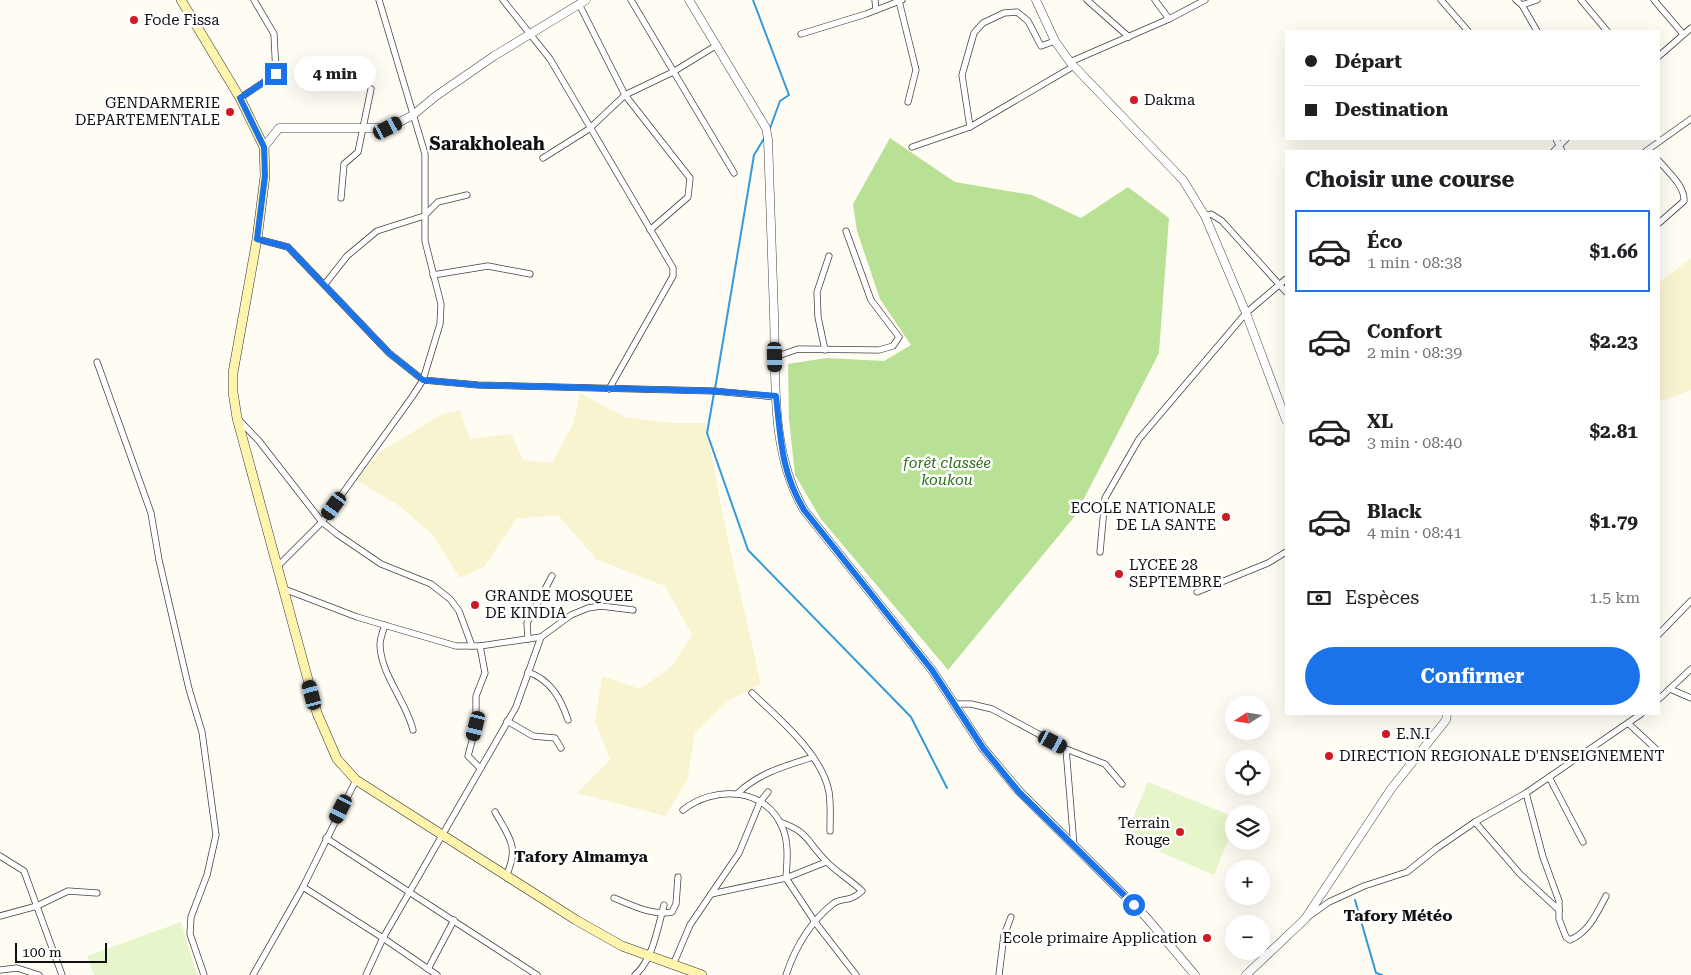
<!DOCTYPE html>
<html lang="fr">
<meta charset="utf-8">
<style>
body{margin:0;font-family:"Roboto Serif",serif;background:#f6f6f6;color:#202124;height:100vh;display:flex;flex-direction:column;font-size:19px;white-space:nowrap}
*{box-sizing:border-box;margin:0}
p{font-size:16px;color:#757577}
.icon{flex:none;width:28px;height:28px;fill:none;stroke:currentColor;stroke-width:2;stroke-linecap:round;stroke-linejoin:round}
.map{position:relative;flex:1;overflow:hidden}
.side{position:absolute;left:1285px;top:150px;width:375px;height:565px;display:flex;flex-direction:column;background:#fff;border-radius:0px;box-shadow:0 5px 20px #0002}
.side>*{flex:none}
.guide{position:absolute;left:1285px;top:30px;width:375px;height:110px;border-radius:0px;box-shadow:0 5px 20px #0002;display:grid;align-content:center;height:110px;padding:0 20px;background:#fff}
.needle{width:32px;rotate:258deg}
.buttons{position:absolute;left:1225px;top:695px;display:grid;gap:10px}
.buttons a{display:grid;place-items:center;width:45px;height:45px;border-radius:50%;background:#fff;box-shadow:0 5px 20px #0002;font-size:25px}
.scale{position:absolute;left:15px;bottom:12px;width:92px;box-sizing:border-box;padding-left:5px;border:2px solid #101010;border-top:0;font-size:14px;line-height:18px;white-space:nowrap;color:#101010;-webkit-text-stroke:4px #fff;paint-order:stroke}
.end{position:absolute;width:22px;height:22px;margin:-11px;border:6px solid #1a73e8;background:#fff;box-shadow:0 0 0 2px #fff}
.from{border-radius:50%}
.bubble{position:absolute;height:35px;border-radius:18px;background:#fff;box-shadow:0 5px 20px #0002;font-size:16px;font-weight:700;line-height:35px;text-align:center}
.car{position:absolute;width:15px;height:30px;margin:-15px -8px;border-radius:6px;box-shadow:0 0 4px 1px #0007;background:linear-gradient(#222 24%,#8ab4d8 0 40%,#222 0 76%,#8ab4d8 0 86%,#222 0)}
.guide b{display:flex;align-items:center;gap:18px;height:48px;font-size:19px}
.guide b+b{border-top:1px solid #e0e0e0}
.guide i{width:12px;height:12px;background:#202124}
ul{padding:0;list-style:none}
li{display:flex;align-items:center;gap:15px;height:82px;margin:0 10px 8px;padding:0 10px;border:2px solid transparent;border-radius:0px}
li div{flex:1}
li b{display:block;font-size:19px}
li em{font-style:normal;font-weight:700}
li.on{border-color:#1a73e8}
li>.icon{width:45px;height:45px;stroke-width:1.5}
h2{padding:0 20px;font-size:22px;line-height:60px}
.pay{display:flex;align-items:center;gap:12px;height:55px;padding:0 20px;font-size:19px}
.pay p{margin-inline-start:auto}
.primary-button{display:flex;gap:10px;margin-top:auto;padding:10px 20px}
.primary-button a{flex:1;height:58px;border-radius:30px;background:#1a73e8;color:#fff;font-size:20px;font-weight:700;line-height:58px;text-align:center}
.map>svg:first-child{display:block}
</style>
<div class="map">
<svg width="1691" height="975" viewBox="0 0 1691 975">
<rect width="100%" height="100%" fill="#fffcf3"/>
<g fill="#f9f4d0">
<path d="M 1691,258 L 1691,390 L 1659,402 L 1659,283 Z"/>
<path d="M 580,393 L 625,417 L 671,423 L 705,423 L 728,540 L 761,684 L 728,701 L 695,733 L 687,781 L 665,816 L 577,793 L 610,760 L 595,721 L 602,676 L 640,689 L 671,667 L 692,635 L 665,586 L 596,559 L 558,515 L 516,519 L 484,567 L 460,578 L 432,534 L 398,505 L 356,480 L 380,452 L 442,414 L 460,410 L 470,439 L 511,434 L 523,460 L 552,463 L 573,424 Z"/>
</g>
<path fill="#b9e195" d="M 890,138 L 955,182 L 1032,195 L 1081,218 L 1128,187 L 1169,218 L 1159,353 L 1075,516 L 948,670 L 821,519 L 795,475 L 789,419 L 788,364 L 826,358 L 884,361 L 911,345 L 880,299 L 857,231 L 853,204 Z"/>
<g fill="#e7f5cb">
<path d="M 1148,782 L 1234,817 L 1234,826 L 1214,875 L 1125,837 Z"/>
<path d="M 181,922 L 197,975 L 94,975 L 87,956 Z"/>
</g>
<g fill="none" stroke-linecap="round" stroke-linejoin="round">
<g stroke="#329ada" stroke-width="2">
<path d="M 753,0 L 789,95 L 780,101 L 769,131"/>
<path d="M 715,389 L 754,155 L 765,137"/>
<path d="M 714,393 L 707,433 L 748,550 L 911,717 L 947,788"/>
<path d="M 1355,900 L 1376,973 L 1382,975"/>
</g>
<defs>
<g id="minor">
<path d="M 503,0 L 550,59 L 673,268 L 673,276 L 609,389"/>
<path d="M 631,0 L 734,173"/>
<path d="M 875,0 L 876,10"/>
<path d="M 1087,0 L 1129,37"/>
<path d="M 1155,0 L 1169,19"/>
<path d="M 1441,0 L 1468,31"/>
<path d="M 1516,0 L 1522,5 L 1537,31"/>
<path d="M 1581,0 L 1607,31"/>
<path d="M 1654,0 L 1683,34"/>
<path d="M 899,1 L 916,70 L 908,102"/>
<path d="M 579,4 L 625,95 L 690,178 L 688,197 L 650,230"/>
<path d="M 1522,5 L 1537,0"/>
<path d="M 801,34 L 866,14 L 902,0"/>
<path d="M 1659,56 L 1691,28"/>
<path d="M 1070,62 L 1169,19 L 1205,0"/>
<path d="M 240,98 L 276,74 L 274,34 L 254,0"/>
<path d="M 970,127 L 962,75 L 974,33 L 983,23 L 1004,13 L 1017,12 L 1028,21 L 1041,46 L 1055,41"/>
<path d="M 1556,139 L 1562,151"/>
<path d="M 912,147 L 970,127 L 1074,66"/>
<path d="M 1554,151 L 1566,139"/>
<path d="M 1646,151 L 1691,119"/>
<path d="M 543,158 L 589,129 L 625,95 L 673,72 L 717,45"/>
<path d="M 1659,161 C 1668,172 1685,186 1684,201 L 1659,223"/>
<path d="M 341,198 L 344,164 L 358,152 L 371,89"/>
<path d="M 1205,216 L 1211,214 L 1222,221 L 1286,292"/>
<path d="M 257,239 L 288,247 L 389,353 L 423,380 L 478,385 L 714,391 L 776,397"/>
<path d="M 433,275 L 488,266 L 530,274"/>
<path d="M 325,284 L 347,256 L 377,231 L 424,216 L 438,202 L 467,195"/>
<path d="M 825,350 L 818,317 L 817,292 L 829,256"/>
<path d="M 775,357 L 798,349 L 879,350 L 893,346 L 899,337 L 871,300 L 846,231"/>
<path d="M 97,362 L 151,513 L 159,560 L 189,689 L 202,732 L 216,835 L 207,875 L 191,917 L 190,934 L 204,975"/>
<path d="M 239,420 L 259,441 L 322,522 L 337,534 L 381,564 L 431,584 L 450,599 L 459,611 L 472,646"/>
<path d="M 1100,552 L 1105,498 L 1139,439 L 1246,313 L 1286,279"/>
<path d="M 277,567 L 322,522 L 412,397 L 423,380 L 440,324 L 441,304 L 425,241 L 425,154 L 379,0"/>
<path d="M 284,589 L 357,617 L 456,646 L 480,646 L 541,637"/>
<path d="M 1197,592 L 1268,563 L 1286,552"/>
<path d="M 385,625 C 383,631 380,638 380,645 C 381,675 406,701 413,730"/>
<path d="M 1659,634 L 1691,601"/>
<path d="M 528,639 L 527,623 L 552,576"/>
<path d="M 528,672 C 551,680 561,699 568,720"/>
<path d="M 1670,689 L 1691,698"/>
<path d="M 752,693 C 779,719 822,754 829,792 C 831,804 830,818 830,831"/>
<path d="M 1659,699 L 1691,669"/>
<path d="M 954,704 L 971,704 L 992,709 L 1066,749 L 1105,764 L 1122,784"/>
<path d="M 507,721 L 533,736 L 555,738 L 561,748"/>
<path d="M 1629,724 L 1658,751"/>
<path d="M 1066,749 L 1074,846"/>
<path d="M 479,767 L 468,756 L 476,726 L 476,696 L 485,673 L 480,646"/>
<path d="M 1549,777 L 1583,842"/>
<path d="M 738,793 C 759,773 785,766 813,757"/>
<path d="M 1526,793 L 1543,857 L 1559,901 L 1559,919 L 1566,937 L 1570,940 C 1589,932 1597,913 1606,896"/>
<path d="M 683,810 C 714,785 767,787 783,829 C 789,844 787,862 786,878 L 826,862"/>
<path d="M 495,812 C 509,837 520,847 506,876"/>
<path d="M 780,822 C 809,832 807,842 826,861 C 836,872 851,880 862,891 C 849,903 843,897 834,903 C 811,921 795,948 786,975"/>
<path d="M 1475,822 L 1520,874 L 1559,910"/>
<path d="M 326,838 L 537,975"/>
<path d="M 0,856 L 24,871 L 62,975"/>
<path d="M 303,887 L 383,938 L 437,975"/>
<path d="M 711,894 L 786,878 L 815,922 L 856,975"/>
<path d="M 614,898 C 632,905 652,916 672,912 L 676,904 L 678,877"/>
<path d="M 0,916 L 37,906 L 68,891 L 97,893"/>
<path d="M 1308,917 L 1329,902 L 1364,886 L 1407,872 L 1437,848 L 1475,822 L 1526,793 L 1641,714"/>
<path d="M 673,965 L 690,925 L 739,853 L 760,802 L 768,792"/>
<path d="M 428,969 L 454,920"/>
<path d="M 0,970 L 17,968 L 39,975"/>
<path d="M 253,975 L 303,887 L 356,780"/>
<path d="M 366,975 L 383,938 L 516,707 L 541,637 L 571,615 L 588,608 L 601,606 L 633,610"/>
<path d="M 635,975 C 653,960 658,926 664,905"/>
<path d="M 999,975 L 1004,935 L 1011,917"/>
</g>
<g id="tertiary">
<path d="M 689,0 L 766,128 L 768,139 C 770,198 772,256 774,314 C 776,380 770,452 804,510 L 932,670 L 983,748 L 1019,791 L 1146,917 L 1195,975"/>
<path d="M 1036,0 L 1055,41 L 1070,62 L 1183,180 L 1205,216 L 1246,313 L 1286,420"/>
<path d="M 264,147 L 279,128 L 388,128 L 413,115 L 436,96 L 494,56 L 586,0"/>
<path d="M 1246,975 L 1305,919 L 1391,789 L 1446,720 L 1447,714"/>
</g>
<path id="secondary" d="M 181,0 L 240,98 L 264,147 L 265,176 L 257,239 L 233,373 L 233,392 L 237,418 L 317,713 L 337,759 L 356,780 L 576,920 L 622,946 L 702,975"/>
</defs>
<use href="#minor" stroke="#434343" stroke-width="7"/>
<use href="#tertiary" stroke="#434343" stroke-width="9"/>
<use href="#secondary" stroke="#323232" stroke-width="10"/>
<use href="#minor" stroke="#fff" stroke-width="5.5"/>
<use href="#tertiary" stroke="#fff" stroke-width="8"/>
<use href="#secondary" stroke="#fff4ae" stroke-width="9"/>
</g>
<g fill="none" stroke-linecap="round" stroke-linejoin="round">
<path stroke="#1a73e8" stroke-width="6" d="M 276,74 L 240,98 L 264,147 L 265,176 L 257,239 L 288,247 L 389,353 L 423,380 L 478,385 L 714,391 L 776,396 C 781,441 781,471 804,510 L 932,670 L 983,748 L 1019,792 L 1134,905"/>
</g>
<g fill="#cf1925" stroke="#fff" stroke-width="2">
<circle cx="134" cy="20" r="5"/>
<circle cx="1134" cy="100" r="5"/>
<circle cx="230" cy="112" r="5"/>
<circle cx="1226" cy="517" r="5"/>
<circle cx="1119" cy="574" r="5"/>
<circle cx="475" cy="605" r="5"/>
<circle cx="1386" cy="734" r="5"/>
<circle cx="1329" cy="756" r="5"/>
<circle cx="1180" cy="832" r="5"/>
<circle cx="1207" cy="938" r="5"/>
</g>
<g text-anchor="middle" stroke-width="5" stroke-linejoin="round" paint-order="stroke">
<g font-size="15" fill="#101010" stroke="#fff" text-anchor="start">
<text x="144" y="25">Fode Fissa</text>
<text x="1144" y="105">Dakma</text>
<text x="220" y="108" text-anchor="end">GENDARMERIE<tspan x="220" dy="17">DEPARTEMENTALE</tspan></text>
<text x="1216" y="513" text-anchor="end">ECOLE NATIONALE<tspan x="1216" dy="17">DE LA SANTE</tspan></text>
<text x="1129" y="570">LYCEE 28<tspan x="1129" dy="17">SEPTEMBRE</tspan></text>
<text x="485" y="601">GRANDE MOSQUEE<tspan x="485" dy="17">DE KINDIA</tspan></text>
<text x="1396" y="739">E.N.I</text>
<text x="1339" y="761">DIRECTION REGIONALE D'ENSEIGNEMENT</text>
<text x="1170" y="828" text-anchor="end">Terrain<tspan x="1170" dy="17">Rouge</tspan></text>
<text x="1197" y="943" text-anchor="end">Ecole primaire Application</text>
</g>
<g font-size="15" font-style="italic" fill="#2c7019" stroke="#fff">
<text x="947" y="468">forêt classée<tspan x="947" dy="17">koukou</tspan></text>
</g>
<g font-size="16" font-weight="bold" fill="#101010" stroke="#fff">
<text x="581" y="862">Tafory Almamya</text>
<text x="1398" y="921">Tafory Météo</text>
</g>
<g font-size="18" font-weight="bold" fill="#101010" stroke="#fff">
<text x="487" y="150">Sarakholeah</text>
</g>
</g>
</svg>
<div class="buttons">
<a><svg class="needle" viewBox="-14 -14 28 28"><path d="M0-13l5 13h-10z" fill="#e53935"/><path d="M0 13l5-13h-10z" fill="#757577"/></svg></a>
<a><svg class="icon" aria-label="locate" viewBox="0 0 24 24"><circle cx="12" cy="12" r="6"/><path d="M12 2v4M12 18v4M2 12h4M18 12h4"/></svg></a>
<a><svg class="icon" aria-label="layers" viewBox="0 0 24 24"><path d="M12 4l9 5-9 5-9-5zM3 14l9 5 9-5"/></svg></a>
<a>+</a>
<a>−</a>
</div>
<div class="scale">100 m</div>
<i class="end from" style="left:1134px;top:905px"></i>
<i class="end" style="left:276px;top:74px"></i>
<div class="bubble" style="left:294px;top:56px;width:82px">4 min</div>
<i class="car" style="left:388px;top:128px;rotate:63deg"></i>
<i class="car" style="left:775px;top:357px;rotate:179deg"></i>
<i class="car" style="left:334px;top:506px;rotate:216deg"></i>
<i class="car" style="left:312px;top:695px;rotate:345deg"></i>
<i class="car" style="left:476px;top:726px;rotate:194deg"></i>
<i class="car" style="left:1053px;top:742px;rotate:118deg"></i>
<i class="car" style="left:341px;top:809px;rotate:207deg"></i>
<div class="guide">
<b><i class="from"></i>Départ</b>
<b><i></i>Destination</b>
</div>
<section class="side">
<h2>Choisir une course</h2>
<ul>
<li class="on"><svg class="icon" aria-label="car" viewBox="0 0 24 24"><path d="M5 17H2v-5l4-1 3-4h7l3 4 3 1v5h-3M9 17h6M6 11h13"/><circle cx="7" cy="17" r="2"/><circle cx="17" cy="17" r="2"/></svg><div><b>Éco</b><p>1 min · 08:38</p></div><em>$1.66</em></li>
<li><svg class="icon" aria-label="car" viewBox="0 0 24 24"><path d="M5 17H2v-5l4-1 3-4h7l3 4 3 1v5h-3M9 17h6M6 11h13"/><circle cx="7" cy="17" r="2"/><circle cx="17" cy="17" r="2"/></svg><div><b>Confort</b><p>2 min · 08:39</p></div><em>$2.23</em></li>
<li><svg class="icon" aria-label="car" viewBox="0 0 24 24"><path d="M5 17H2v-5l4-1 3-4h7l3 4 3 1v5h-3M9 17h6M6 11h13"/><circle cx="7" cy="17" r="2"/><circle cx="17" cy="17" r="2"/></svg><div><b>XL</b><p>3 min · 08:40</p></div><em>$2.81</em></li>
<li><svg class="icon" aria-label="car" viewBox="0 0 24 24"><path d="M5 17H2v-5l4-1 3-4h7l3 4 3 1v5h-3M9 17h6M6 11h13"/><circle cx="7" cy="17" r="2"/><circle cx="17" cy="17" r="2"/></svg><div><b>Black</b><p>4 min · 08:41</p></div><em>$1.79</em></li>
</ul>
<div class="pay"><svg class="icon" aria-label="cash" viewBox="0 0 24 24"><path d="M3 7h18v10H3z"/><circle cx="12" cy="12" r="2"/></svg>Espèces<p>1.5 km</p></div>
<div class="primary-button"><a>Confirmer</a></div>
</section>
</div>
